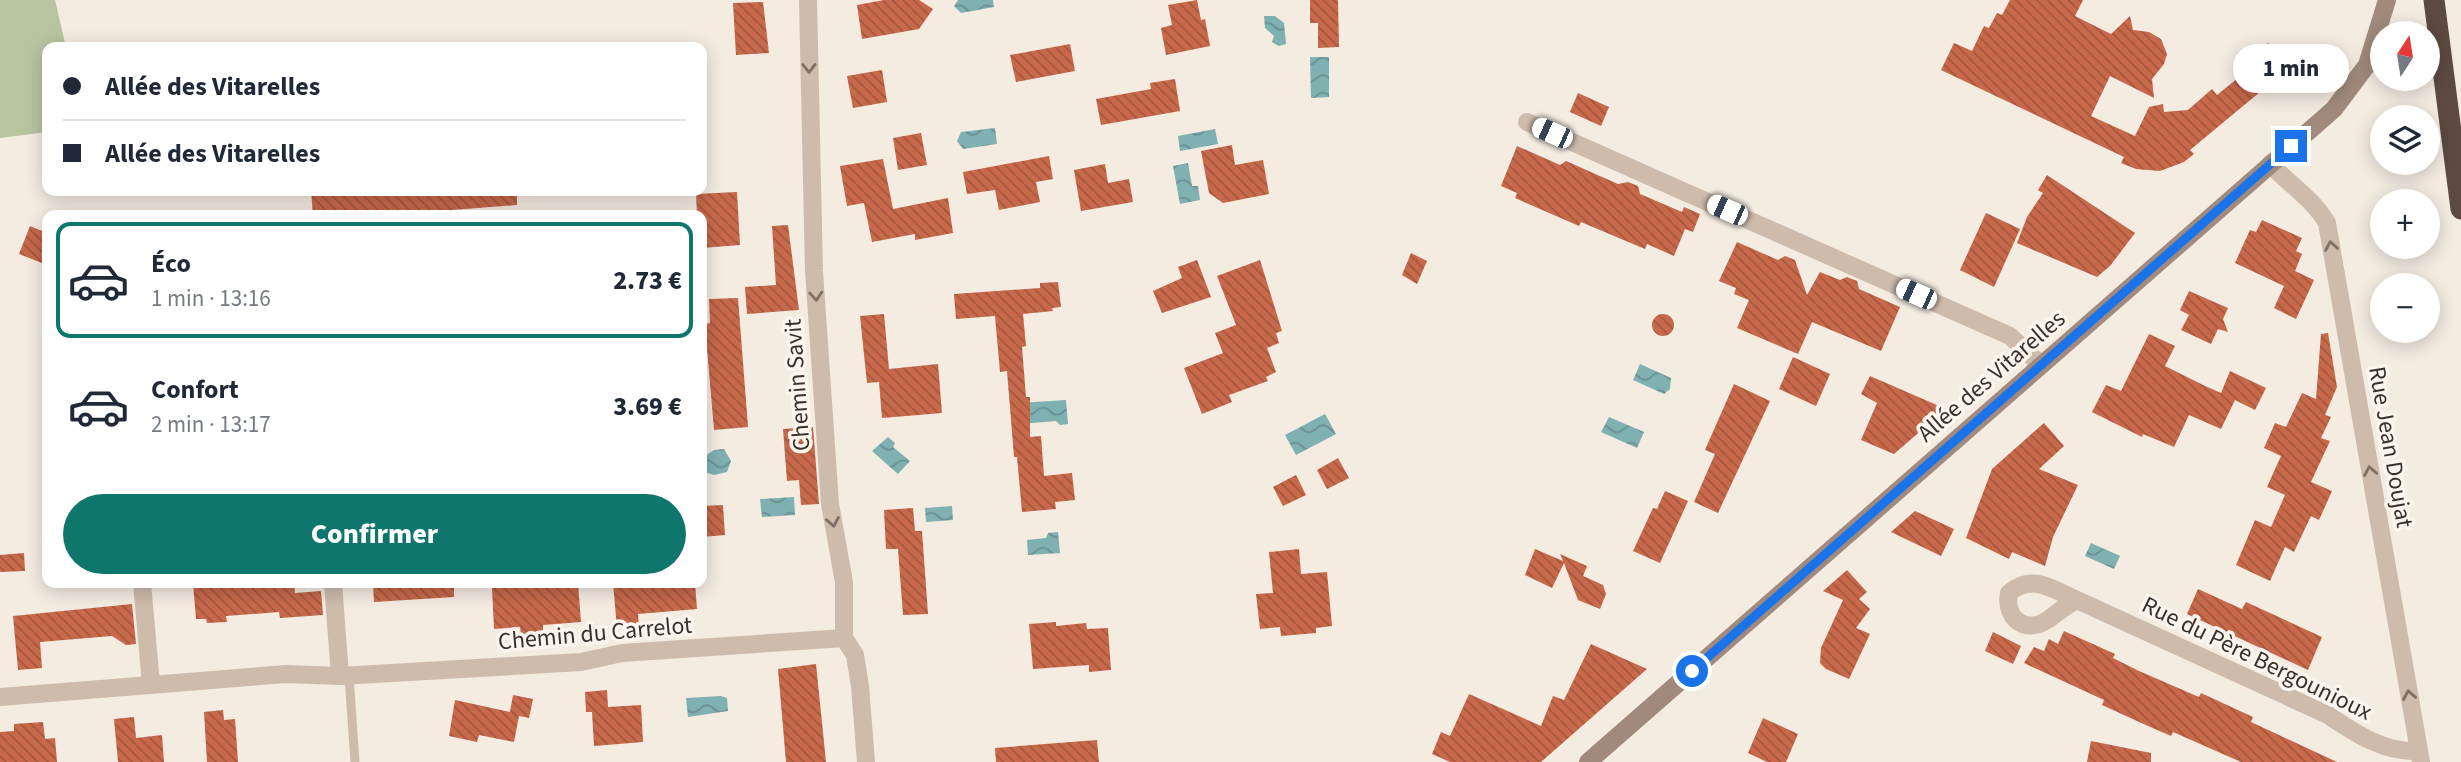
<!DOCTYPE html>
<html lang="fr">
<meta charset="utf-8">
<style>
body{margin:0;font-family:"Source Sans 3",sans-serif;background:#f2f2f3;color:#1f2937;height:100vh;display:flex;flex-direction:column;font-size:26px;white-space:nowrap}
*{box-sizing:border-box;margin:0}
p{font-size:23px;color:#747a83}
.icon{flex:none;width:38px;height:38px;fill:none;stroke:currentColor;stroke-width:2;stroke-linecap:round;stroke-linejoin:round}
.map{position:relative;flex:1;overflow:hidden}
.details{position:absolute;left:42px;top:210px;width:665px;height:378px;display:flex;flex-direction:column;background:#fff;border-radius:14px;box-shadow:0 4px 18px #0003}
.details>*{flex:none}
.top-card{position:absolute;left:42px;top:42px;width:665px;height:154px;border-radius:14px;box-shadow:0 4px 18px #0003;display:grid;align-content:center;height:154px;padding:0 21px;background:#fff}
.needle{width:46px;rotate:12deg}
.fabs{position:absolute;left:2370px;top:21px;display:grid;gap:14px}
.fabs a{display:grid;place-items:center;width:70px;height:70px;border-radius:50%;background:#fff;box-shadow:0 4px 18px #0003;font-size:35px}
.end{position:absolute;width:32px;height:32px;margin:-16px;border:9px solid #1a73e8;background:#fff;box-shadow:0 0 0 4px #fff}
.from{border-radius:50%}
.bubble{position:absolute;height:49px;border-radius:24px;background:#fff;box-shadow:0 4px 18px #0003;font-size:23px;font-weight:800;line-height:49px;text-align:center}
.car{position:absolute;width:21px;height:42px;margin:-21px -10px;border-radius:9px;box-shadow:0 0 5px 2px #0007;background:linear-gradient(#fff 24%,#345 0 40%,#fff 0 76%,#345 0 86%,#fff 0)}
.top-card b{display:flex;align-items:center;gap:24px;height:66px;font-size:26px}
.top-card b+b{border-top:2px solid #e0e1e3}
.top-card i{width:18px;height:18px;background:#1f2937}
ul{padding:12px 0 0;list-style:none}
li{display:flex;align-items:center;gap:21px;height:116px;margin:0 14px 10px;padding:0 7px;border:4px solid transparent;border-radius:14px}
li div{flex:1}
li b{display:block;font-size:26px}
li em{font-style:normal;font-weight:800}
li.active{border-color:#0f766e}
li>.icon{width:63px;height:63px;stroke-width:1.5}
.action{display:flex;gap:14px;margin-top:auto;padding:14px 21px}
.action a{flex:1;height:80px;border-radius:42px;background:#0f766e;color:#fff;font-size:28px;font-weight:800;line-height:80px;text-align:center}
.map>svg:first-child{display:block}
</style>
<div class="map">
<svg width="2461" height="762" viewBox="0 0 2461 762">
<defs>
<pattern id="water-waves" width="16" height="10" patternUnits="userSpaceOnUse" patternTransform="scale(1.75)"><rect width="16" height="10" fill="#7fb0b2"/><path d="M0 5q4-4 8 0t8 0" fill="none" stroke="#699091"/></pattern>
<pattern id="building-back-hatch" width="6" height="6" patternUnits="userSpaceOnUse" patternTransform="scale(1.75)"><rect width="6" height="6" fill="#c8694b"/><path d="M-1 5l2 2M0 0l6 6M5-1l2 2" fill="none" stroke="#a4573f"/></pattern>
</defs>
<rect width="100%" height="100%" fill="#f4ebe1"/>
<path fill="#b8c4a0" d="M 0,0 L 55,0 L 66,47 L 47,47 L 47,132 L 0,138 Z"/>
<g fill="url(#water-waves)">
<path d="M 958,0 L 993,0 L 994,7 L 961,13 L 954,6 Z"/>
<path d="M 1264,16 L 1275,16 L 1284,23 L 1286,44 L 1279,46 L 1272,42 L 1274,36 L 1265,28 Z"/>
<path d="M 1310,57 L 1329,57 L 1329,97 L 1311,98 Z"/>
<path d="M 995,128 L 997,144 L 963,149 L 957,141 L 961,132 Z"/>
<path d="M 1215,129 L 1218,144 L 1180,151 L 1178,136 Z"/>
<path d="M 1188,163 L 1192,186 L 1198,186 L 1200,200 L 1180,204 L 1173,166 Z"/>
<path d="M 1640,364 L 1671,378 L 1670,389 L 1664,394 L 1633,380 Z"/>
<path d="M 1066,400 L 1068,424 L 1060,425 L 1056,421 L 1021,424 L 1019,403 Z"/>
<path d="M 1325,414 L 1336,434 L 1296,455 L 1285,435 Z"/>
<path d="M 1609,417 L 1644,432 L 1637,448 L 1601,432 Z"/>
<path d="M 888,437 L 895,443 L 893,447 L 910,461 L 898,474 L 872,451 Z"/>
<path d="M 724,449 L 731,461 L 727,472 L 714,475 L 702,471 L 702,458 L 714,450 Z"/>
<path d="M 794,497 L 795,515 L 762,517 L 760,499 Z"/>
<path d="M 952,506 L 953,520 L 926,522 L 925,508 Z"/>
<path d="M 1058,532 L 1060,553 L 1028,555 L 1027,540 L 1046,538 L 1048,533 Z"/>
<path d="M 2091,543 L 2120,556 L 2114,569 L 2085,556 Z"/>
<path d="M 721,696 L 727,698 L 728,711 L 688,717 L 686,698 Z"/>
</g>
<g fill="url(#building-back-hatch)">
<path d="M 884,0 L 919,0 L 933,9 L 919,29 L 862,39 L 857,5 Z"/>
<path d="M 1197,0 L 1201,20 L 1205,19 L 1210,46 L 1166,55 L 1161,28 L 1172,25 L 1168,5 Z"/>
<path d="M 1310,0 L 1338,0 L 1339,47 L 1318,48 L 1318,23 L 1310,23 Z"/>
<path d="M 2010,0 L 2083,0 L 2075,16 L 2111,34 L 2130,16 L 2133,30 L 2149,32 L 2161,39 L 2167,54 L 2164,64 L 2152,79 L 2154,98 L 2110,76 L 2091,116 L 2135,136 L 2149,107 L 2163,104 L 2164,112 L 2188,110 L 2212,89 L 2217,95 L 2259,61 L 2253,55 L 2268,43 L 2289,68 L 2190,150 L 2194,154 L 2184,162 L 2160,171 L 2136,169 L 2121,163 L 2124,157 L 1941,70 L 1954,43 L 1972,51 L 1984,26 L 1989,28 L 1997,13 L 2002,15 Z"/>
<path d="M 763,2 L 769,53 L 736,55 L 733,3 Z"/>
<path d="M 1070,44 L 1075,71 L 1016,82 L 1010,55 Z"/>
<path d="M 882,70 L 887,102 L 853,108 L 847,76 Z"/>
<path d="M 1175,79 L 1180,111 L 1101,125 L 1096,99 L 1151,89 L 1150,83 Z"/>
<path d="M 1578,93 L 1609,107 L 1601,126 L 1570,112 Z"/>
<path d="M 921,133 L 927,165 L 898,170 L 893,138 Z"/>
<path d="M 1232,145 L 1235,165 L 1263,160 L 1269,194 L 1223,203 L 1209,193 L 1201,151 Z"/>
<path d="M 1517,146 L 1560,165 L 1566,161 L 1618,184 L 1628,182 L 1638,186 L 1640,194 L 1682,212 L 1684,207 L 1700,214 L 1693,232 L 1685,229 L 1674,256 L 1647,244 L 1645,249 L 1581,222 L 1579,226 L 1515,198 L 1517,193 L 1501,186 Z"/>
<path d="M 1049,156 L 1053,179 L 1036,182 L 1040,202 L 999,210 L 995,190 L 967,194 L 963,172 Z"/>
<path d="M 883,159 L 893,209 L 948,198 L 953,233 L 915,240 L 915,234 L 872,242 L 864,203 L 847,206 L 840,166 Z"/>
<path d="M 1105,164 L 1108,183 L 1129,179 L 1133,202 L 1081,211 L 1074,170 Z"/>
<path d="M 2047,175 L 2135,233 L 2110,266 L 2097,277 L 2017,243 L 2027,217 L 2043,193 L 2038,190 Z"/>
<path d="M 311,191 L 517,191 L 517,205 L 452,210 L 452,215 L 313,215 Z"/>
<path d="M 737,192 L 740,245 L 702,248 L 702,215 L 697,215 L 696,194 Z"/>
<path d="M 1986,213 L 2020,229 L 1994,287 L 1960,270 Z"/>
<path d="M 2262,220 L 2302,238 L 2296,251 L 2302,254 L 2295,271 L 2314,280 L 2296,319 L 2274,308 L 2284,286 L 2235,263 L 2250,230 L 2256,232 Z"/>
<path d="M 788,225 L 799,310 L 747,314 L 745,287 L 776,285 L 772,226 Z"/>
<path d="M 30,226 L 47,233 L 47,265 L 19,254 Z"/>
<path d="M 1737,242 L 1778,260 L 1785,256 L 1795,260 L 1807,295 L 1820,272 L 1840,280 L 1847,277 L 1857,281 L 1859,289 L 1900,307 L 1881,351 L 1812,322 L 1798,354 L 1737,328 L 1749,300 L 1734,294 L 1736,288 L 1719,281 Z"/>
<path d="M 1411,253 L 1427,261 L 1417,284 L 1402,275 Z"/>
<path d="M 1197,260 L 1211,297 L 1162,313 L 1153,291 L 1182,278 L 1178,267 Z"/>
<path d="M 1260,260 L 1282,331 L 1276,333 L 1279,343 L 1267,348 L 1276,372 L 1266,377 L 1268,381 L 1229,395 L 1232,402 L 1202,414 L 1184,368 L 1223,353 L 1215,333 L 1236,325 L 1217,276 Z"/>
<path d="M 1058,282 L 1061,307 L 1052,308 L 1053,311 L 1023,314 L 1026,346 L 1022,347 L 1026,397 L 1030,397 L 1030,437 L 1041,436 L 1044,476 L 1072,473 L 1075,500 L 1055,502 L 1056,509 L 1022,512 L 1017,457 L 1014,457 L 1007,371 L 1000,372 L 995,316 L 956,319 L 954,294 L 1040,288 L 1040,283 Z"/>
<path d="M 2189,291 L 2228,308 L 2223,319 L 2228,332 L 2218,329 L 2211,344 L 2181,330 L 2189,315 L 2180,310 Z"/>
<path d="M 738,298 L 748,427 L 714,430 L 705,324 L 710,323 L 709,299 Z"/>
<path d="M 884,314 L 889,369 L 938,364 L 942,413 L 882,418 L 879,382 L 867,383 L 860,316 Z"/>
<circle cx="1663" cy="325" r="11"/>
<path d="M 2328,333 L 2337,387 L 2325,415 L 2331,417 L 2321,438 L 2330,441 L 2311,482 L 2332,491 L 2319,520 L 2311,516 L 2294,552 L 2285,547 L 2270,581 L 2236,565 L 2255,520 L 2271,527 L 2285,495 L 2267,487 L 2281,456 L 2264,448 L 2275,423 L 2286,427 L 2302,393 L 2316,399 L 2321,334 Z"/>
<path d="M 2149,334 L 2175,346 L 2165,366 L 2203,385 L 2221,393 L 2230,371 L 2266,388 L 2255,410 L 2235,400 L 2221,429 L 2189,415 L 2174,447 L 2143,434 L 2142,437 L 2092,412 L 2106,385 L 2121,391 Z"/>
<path d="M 1793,357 L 1830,374 L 1816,406 L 1779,389 Z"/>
<path d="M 1870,376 L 1946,409 L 1894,454 L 1875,446 L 1861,440 L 1877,403 L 1861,394 Z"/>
<path d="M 1734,384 L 1770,401 L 1718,513 L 1694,502 L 1715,454 L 1705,450 Z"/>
<path d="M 2044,423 L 2064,446 L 2039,469 L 2078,485 L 2053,537 L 2045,566 L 2012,552 L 2009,559 L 1966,538 L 1992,469 Z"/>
<path d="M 813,427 L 819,504 L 801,505 L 799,480 L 787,481 L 783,429 Z"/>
<path d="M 1338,458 L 1349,478 L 1327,489 L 1317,470 Z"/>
<path d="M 1296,475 L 1306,495 L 1283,506 L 1273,487 Z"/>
<path d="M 1665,491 L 1688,501 L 1660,563 L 1633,551 L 1653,508 L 1657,509 Z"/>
<path d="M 723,505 L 725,535 L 702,537 L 702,506 Z"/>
<path d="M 913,508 L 915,531 L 922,531 L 928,614 L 903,615 L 898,549 L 886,549 L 884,510 Z"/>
<path d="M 1915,511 L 1954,529 L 1941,556 L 1891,532 Z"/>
<path d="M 1299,549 L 1301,574 L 1327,572 L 1332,626 L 1316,628 L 1316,633 L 1281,636 L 1280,627 L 1260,629 L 1256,594 L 1273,593 L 1269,552 Z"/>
<path d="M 1535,549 L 1563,561 L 1560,554 L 1587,566 L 1583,576 L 1603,585 L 1606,594 L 1600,609 L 1578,600 L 1564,563 L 1552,588 L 1525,575 Z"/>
<path d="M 24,553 L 25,571 L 0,572 L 0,555 Z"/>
<path d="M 1847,570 L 1867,592 L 1859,599 L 1870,609 L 1856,628 L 1870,634 L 1849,679 L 1826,669 L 1820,663 L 1821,648 L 1843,600 L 1823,591 Z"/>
<path d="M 193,583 L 213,583 L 213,588 L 294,583 L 295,593 L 321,591 L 323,615 L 280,618 L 279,612 L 226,616 L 227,622 L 207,623 L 206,619 L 196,619 Z"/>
<path d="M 373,583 L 454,583 L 454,597 L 374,602 Z"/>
<path d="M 541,583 L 578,583 L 581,622 L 543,625 L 543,633 L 521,635 L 520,627 L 494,629 L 492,588 Z"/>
<path d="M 613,583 L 695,583 L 697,609 L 638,614 L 639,626 L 617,628 Z"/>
<path d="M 2198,589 L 2242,609 L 2246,602 L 2322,637 L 2308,670 L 2187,614 Z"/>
<path d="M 132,604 L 136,644 L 126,645 L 112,636 L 40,642 L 42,668 L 18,670 L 13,616 Z"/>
<path d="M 1056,622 L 1056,626 L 1086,623 L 1087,629 L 1108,628 L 1111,670 L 1089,672 L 1089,665 L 1033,669 L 1029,624 Z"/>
<path d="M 2064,631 L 2115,654 L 2113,658 L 2139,671 L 2199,697 L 2201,693 L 2253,717 L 2251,722 L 2337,762 L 2241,762 L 2173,732 L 2171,736 L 2148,726 L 2102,705 L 2104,700 L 2024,663 L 2034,647 L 2044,651 L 2049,639 L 2058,644 Z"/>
<path d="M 1993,632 L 2021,646 L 2013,664 L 1985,651 Z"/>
<path d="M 1591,644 L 1647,669 L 1541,762 L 1450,762 L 1432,754 L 1441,732 L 1450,736 L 1469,694 L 1541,726 L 1553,696 L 1564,700 Z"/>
<path d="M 816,664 L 826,762 L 786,762 L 778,669 Z"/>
<path d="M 607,690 L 608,707 L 641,705 L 643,742 L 594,746 L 592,712 L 586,712 L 585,692 Z"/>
<path d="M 513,695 L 533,699 L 529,718 L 519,716 L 514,742 L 479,735 L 477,742 L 449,736 L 455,700 L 510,712 Z"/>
<path d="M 223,710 L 224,720 L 235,719 L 238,762 L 207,762 L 204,712 Z"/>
<path d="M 134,717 L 136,738 L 162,735 L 164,762 L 118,762 L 114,719 Z"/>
<path d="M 1763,718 L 1798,734 L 1786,762 L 1767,762 L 1748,753 Z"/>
<path d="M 43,722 L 45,739 L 55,738 L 57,762 L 0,762 L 0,732 L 14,731 L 14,724 Z"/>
<path d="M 1097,740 L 1099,762 L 996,762 L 995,748 Z"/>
<path d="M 2091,741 L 2151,753 L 2151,762 L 2087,762 Z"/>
</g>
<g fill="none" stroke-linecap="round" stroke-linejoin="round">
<path stroke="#cdbbac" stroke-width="9" d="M 349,676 L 355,762"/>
<g stroke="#cdbbac" stroke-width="18">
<path d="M 808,0 L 814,271 L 830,504 L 844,582 L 844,638 L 855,655 L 860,686 L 866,762"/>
<path d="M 1527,122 L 2010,336 L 2041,365"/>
<path d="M 2270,164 C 2289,184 2313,199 2327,223 L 2421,762"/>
<path d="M 142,583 L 151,684"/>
<path d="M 333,583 L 340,676"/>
<path d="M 2077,600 C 2066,605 2059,612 2049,619 C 2026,635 2004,619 2009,593 C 2032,573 2052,589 2077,600 L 2328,715 C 2356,734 2385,753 2419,751"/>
<path d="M 0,697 L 286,674 L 340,676 L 581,662 L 622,653 L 844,638"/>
</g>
<path stroke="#a18a7d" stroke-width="18" d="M 1588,762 L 2334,109 L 2367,65 L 2387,0"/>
<path stroke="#5c4a42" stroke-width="21" d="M 2434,0 L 2461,209"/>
</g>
<defs><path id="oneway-chevron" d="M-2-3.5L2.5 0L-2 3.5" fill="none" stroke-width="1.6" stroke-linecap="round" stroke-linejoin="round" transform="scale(1.75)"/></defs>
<g stroke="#7d6f65">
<use href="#oneway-chevron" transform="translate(809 68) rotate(89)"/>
<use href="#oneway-chevron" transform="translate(2331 246) rotate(-100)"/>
<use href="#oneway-chevron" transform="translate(816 296) rotate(86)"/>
<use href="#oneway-chevron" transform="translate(2370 471) rotate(-100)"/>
<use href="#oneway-chevron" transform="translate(833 522) rotate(80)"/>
<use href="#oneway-chevron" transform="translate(2409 695) rotate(-100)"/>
</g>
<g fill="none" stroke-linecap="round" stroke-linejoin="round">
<path stroke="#1a73e8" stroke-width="9" d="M 1692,671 L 2291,146"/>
</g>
<g text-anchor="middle" stroke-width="7" stroke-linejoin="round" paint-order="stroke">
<g font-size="24" fill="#3b302b" stroke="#fbf5ee">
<text transform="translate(1991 376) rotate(-41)" y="8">Allée des Vitarelles</text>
<text transform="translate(797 385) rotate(-94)" y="8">Chemin Savit</text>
<text transform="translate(2391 447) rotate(80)" y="8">Rue Jean Doujat</text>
<text transform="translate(595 633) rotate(-5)" y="8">Chemin du Carrelot</text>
<text transform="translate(2257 658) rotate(26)" y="8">Rue du Père Bergounioux</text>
</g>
</g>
</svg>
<div class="fabs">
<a><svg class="needle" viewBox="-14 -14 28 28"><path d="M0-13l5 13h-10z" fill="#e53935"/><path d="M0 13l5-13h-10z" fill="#747a83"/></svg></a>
<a><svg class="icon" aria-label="layers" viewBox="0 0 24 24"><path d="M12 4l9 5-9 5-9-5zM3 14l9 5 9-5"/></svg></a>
<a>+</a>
<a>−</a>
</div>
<i class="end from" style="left:1692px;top:671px"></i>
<i class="end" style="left:2291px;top:146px"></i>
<div class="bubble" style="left:2233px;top:44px;width:116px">1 min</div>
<i class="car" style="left:1552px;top:133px;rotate:294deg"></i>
<i class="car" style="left:1727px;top:210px;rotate:294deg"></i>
<i class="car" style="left:1916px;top:294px;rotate:294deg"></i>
<div class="top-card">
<b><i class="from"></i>Allée des Vitarelles</b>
<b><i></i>Allée des Vitarelles</b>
</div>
<section class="details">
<ul>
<li class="active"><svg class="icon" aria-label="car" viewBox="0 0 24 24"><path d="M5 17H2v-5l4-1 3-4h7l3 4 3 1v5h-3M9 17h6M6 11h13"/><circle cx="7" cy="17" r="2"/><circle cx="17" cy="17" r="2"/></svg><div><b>Éco</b><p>1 min · 13:16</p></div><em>2.73 €</em></li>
<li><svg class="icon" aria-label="car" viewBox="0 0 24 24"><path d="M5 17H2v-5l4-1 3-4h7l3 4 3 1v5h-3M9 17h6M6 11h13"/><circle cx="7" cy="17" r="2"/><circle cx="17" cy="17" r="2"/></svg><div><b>Confort</b><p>2 min · 13:17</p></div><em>3.69 €</em></li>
</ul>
<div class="action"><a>Confirmer</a></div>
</section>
</div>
